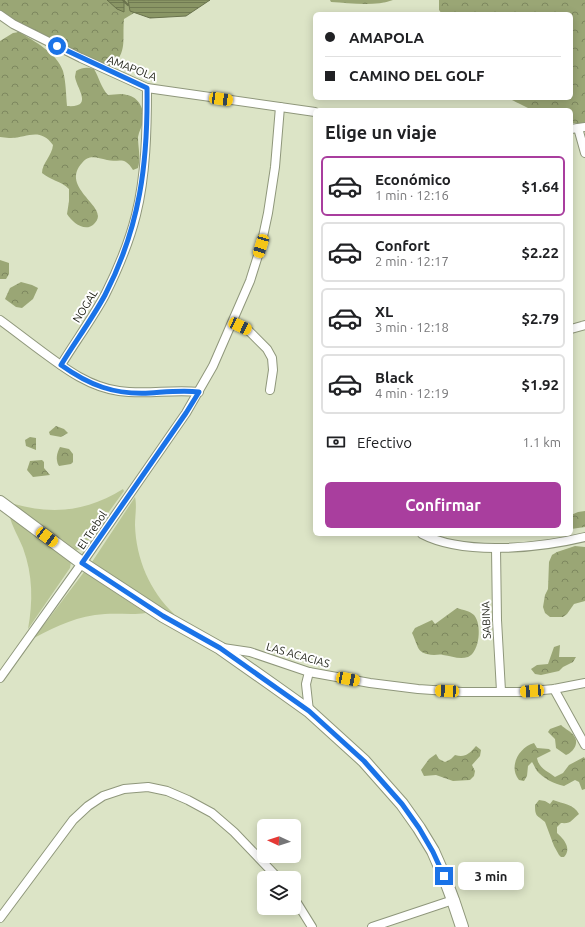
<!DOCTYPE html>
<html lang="es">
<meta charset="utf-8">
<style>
body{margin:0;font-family:Ubuntu,sans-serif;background:#f2f2f2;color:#202124;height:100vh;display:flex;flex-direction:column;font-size:15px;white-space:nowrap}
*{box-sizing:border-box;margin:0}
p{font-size:13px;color:#757577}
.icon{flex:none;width:22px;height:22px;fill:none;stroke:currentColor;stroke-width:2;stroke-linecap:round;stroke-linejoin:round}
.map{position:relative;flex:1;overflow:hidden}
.drawer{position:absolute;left:313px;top:108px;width:260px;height:428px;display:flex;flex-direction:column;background:#fff;border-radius:6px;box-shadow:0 2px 10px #0003}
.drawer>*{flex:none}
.top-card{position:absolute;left:313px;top:12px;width:260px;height:88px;border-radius:6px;box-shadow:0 2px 10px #0003;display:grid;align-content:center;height:88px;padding:0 12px;background:#fff}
.needle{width:26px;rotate:273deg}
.fabs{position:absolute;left:257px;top:819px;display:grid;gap:8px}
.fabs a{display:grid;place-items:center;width:44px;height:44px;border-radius:6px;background:#fff;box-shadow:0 2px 10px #0003;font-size:20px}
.end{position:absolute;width:18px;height:18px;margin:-9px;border:5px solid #1a73e8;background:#fff;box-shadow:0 0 0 2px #fff}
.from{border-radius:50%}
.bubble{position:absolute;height:28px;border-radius:6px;background:#fff;box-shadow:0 2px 10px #0003;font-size:13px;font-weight:600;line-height:28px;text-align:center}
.car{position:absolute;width:12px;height:24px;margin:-12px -6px;border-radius:5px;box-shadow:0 0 3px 1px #0007;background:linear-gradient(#f5c518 24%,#345 0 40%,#f5c518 0 76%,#345 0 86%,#f5c518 0)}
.top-card b{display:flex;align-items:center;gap:14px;height:38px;font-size:15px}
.top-card b+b{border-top:1px solid #e0e0e0}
.top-card i{width:10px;height:10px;background:#202124}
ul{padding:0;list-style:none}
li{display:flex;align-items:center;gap:12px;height:60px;margin:0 8px 6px;padding:0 4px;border:2px solid #e0e0e0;border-radius:6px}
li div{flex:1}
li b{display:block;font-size:15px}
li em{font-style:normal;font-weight:600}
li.current{border-color:#a93e9e}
li>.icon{width:36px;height:36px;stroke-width:1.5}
h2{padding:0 12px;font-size:18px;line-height:48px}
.pay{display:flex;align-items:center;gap:10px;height:44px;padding:0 12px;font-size:15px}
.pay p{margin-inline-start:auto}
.action{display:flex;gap:8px;margin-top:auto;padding:8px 12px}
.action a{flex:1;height:46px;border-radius:6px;background:#a93e9e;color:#fff;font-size:16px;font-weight:600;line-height:46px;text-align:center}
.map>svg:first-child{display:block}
</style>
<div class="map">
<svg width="585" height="927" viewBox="0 0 585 927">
<defs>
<pattern id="forest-crowns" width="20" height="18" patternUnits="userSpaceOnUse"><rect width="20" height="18" fill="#9aa675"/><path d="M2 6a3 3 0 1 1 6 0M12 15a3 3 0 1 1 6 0" fill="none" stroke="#7d875f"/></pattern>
<pattern id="water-rules" width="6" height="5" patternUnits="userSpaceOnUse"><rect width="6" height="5" fill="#8a9665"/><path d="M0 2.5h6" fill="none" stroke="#707a52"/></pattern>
</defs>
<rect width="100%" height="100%" fill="#dce4c6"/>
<g fill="#bac696">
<path d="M 123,489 L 124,491 L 82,549 L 76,550 L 14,505 L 14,504 C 54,515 88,511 123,489 Z"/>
<path d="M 135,497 C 137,505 135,516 135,525 C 136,559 150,591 174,614 L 173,615 L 92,562 Z"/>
<path d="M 10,517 L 71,562 L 70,568 L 28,629 C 33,602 33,575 23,548 C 20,540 11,524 10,517 Z"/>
<path d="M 84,572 L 146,613 C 134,615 118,613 105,614 C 77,616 59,625 34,638 Z"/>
</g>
<g fill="url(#forest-crowns)">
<path d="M 0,0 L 158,0 L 140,12 L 134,13 L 124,19 C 122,43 128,49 111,69 L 11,19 L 0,11 Z"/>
<path d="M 330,0 L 393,0 C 374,7 350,3 331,2 Z"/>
<path d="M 439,0 L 585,0 L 585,123 L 571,123 L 571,110 L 532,110 L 508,98 L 571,98 L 571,14 L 442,14 L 439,10 Z"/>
<path d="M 19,32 C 34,41 57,53 63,71 C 66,82 66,95 67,106 C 94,108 77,89 75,77 C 75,76 76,72 76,71 C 83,67 87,67 94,69 C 99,77 101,88 108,95 C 114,95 121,93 127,95 C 139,97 145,110 143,121 C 142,127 139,131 138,137 C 138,147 141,158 138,168 L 133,170 C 124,155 119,163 107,160 C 97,158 89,154 82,163 C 62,185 98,202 98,216 C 98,219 96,222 94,224 C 85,233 72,222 67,214 L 69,201 L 69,189 C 61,181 50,180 42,173 C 42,163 52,156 53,145 C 39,126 26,139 9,138 C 6,138 3,137 0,137 L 0,41 L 13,33 Z"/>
<path d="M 0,260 L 9,263 L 9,274 L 6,279 L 0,279 Z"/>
<path d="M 21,282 L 32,285 L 38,288 L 33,299 L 22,308 L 16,307 L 5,299 L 10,288 Z"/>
<path d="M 56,426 L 64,429 L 68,433 L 61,437 L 50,435 L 49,432 Z"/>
<path d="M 30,437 L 36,438 L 36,450 L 26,446 L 25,440 Z"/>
<path d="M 60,447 L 69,449 L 73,454 L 73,462 L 71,464 L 59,466 C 55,459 57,453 60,447 Z"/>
<path d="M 42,460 L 44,462 L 44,468 L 50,475 L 33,477 L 27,470 L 30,461 Z"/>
<path d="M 585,511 L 585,527 L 571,529 L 571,515 L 578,512 Z"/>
<path d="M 575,546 L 585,547 L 585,601 L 574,604 L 567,614 L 563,617 L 550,617 L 545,613 L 543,607 L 545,595 L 548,589 L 549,562 L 552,555 L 557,552 Z"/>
<path d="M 457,608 C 463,610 470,611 474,615 C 482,624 480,652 468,657 C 459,660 452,656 443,655 C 440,654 437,655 434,655 C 416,654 419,647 412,633 L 415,628 L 432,620 L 435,624 Z"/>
<path d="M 560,645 L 559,657 L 576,657 L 573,662 L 563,667 L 559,671 L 541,675 L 535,674 L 531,669 L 537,665 L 548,664 L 554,647 Z"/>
<path d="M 561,725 C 565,729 572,732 574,736 C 580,744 572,753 566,755 L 556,748 L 555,739 L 548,732 L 550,729 Z"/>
<path d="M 534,743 L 537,748 L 549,749 L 551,751 L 537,758 C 539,769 548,771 555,777 L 563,773 L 569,765 L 584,757 L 585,759 L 585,789 L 582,790 L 579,782 L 575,780 L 564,786 C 554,784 543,778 537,771 C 535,768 534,765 532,762 L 528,766 L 527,776 L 524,781 L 519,780 C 508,767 519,747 534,743 Z"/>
<path d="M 476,746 L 481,750 L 480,756 L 472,765 L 475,771 L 474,776 L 470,780 L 453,781 L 436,775 L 424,776 L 421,770 L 429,759 L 436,754 L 439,759 L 445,762 L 451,759 L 455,755 C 465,758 469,754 476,746 Z"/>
<path d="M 539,800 L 545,801 L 550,804 L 553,800 C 563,804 574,804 579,814 C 571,820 572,824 561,823 L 557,827 L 557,833 C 564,839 572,849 564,857 L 561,857 L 559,855 L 554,846 L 545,822 C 537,815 535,817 535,805 Z"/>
</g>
<g fill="url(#water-rules)" stroke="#69724c">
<path d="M 107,0 L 124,0 L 124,12 L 117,9 Z"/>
<path d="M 128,0 L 210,0 L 186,16 L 150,18 L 130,11 Z"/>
</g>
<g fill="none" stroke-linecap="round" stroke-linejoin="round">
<path stroke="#69724c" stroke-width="2" d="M 123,0 L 128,5"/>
<defs>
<g id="street">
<path d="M 0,15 L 13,24 L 81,58 L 147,88 L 315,112"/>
<path d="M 578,128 L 585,153"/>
<path d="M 571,129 L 585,127"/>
<path d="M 0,320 C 15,331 29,342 44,353 C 67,370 90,387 119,391 C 146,395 172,389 199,392"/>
<path d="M 233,323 L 248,330 L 267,349 L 272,358 L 273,370 L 270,390"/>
<path d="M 571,329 L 585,325"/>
<path d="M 61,365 C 75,342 92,319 105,295 C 118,269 129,243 136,215 C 146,175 147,129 147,88"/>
<path d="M 422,534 C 464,556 540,548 585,537"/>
<path d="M 496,548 L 497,620 L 501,691"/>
<path d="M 223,648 L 250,652 L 309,672 L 370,683 L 418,689 L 462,692 L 521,692 L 554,689 L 585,683"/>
<path d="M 0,678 L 82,563 L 186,413 L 213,366 L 250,281 L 261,246 L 268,213 L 275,167 L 280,107"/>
<path d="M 554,689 L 585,745"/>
<path d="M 309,711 L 306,684 L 309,672"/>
<path d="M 294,898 L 312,927"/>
<path d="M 0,918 L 73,820 L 88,806 L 103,796 L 124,789 L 148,787 L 167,791 L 188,800 L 212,813 L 234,832 L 278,878"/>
<path d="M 372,927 L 453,900"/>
</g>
<path id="secondary" d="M 0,502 L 82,563 L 163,616 L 220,648 L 274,686 L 309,711 L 364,761 L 402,804 L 419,828 L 433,851 L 444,876 L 453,900 L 462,927"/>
</defs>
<use href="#street" stroke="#8f977b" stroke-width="10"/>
<use href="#secondary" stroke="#8f977b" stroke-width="14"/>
<use href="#street" stroke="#fff" stroke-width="8"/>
<use href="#secondary" stroke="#fff" stroke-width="12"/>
</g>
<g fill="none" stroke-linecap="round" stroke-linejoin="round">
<path stroke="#1a73e8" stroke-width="5" d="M 57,46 L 147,88 C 148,163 140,227 105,295 C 92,319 75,342 61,365 C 89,385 114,395 150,393 C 166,392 182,390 199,392 L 186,413 L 82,563 L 163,616 L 220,648 L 309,711 L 364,761 L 402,804 L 419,828 L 433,852 L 444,876"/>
</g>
<g text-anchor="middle" stroke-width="4" stroke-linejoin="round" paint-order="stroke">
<g font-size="11" fill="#1b1d13" stroke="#fff">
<text transform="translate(132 68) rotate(21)" y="4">AMAPOLA</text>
<text transform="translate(85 306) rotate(-58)" y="4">NOGAL</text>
<text transform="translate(92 530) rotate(-56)" y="4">El Trebol</text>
<text transform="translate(486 620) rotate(-92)" y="4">SABINA</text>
<text transform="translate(298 655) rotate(16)" y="4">LAS ACACIAS</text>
</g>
</g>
</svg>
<div class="fabs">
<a><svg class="needle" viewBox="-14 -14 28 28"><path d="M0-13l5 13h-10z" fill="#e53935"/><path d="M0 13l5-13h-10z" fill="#757577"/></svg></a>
<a><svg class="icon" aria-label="layers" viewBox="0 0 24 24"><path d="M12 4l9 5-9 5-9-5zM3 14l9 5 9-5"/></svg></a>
</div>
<i class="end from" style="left:57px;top:46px"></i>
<i class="end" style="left:444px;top:876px"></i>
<div class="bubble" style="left:458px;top:862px;width:66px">3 min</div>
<i class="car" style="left:221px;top:99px;rotate:98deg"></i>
<i class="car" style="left:261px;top:246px;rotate:197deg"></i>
<i class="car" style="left:240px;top:326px;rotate:115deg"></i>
<i class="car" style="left:47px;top:537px;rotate:127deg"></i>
<i class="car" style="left:348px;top:679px;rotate:101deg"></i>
<i class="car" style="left:447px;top:691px;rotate:273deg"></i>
<i class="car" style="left:532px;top:691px;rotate:266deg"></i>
<div class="top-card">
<b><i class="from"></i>AMAPOLA</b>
<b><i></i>CAMINO DEL GOLF</b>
</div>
<section class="drawer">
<h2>Elige un viaje</h2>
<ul>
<li class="current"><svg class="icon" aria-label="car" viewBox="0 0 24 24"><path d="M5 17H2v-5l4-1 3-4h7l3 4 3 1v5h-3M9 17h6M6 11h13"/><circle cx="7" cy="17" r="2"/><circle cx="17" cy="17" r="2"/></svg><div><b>Económico</b><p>1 min · 12:16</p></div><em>$1.64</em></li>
<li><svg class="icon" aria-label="car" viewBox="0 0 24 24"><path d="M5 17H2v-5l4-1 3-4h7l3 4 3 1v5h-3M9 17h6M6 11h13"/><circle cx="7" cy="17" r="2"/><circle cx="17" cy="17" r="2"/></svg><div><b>Confort</b><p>2 min · 12:17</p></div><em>$2.22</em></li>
<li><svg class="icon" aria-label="car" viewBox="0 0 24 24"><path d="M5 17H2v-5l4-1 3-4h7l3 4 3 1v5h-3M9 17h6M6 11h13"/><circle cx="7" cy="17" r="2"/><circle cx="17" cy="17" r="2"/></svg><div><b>XL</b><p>3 min · 12:18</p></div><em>$2.79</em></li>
<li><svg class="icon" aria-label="car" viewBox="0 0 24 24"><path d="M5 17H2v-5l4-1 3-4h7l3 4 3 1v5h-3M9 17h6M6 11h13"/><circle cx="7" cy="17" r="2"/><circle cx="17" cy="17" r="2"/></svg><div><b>Black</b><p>4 min · 12:19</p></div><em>$1.92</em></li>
</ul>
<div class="pay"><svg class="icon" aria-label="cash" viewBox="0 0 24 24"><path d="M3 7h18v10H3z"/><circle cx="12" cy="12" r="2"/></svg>Efectivo<p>1.1 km</p></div>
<div class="action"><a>Confirmar</a></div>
</section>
</div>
